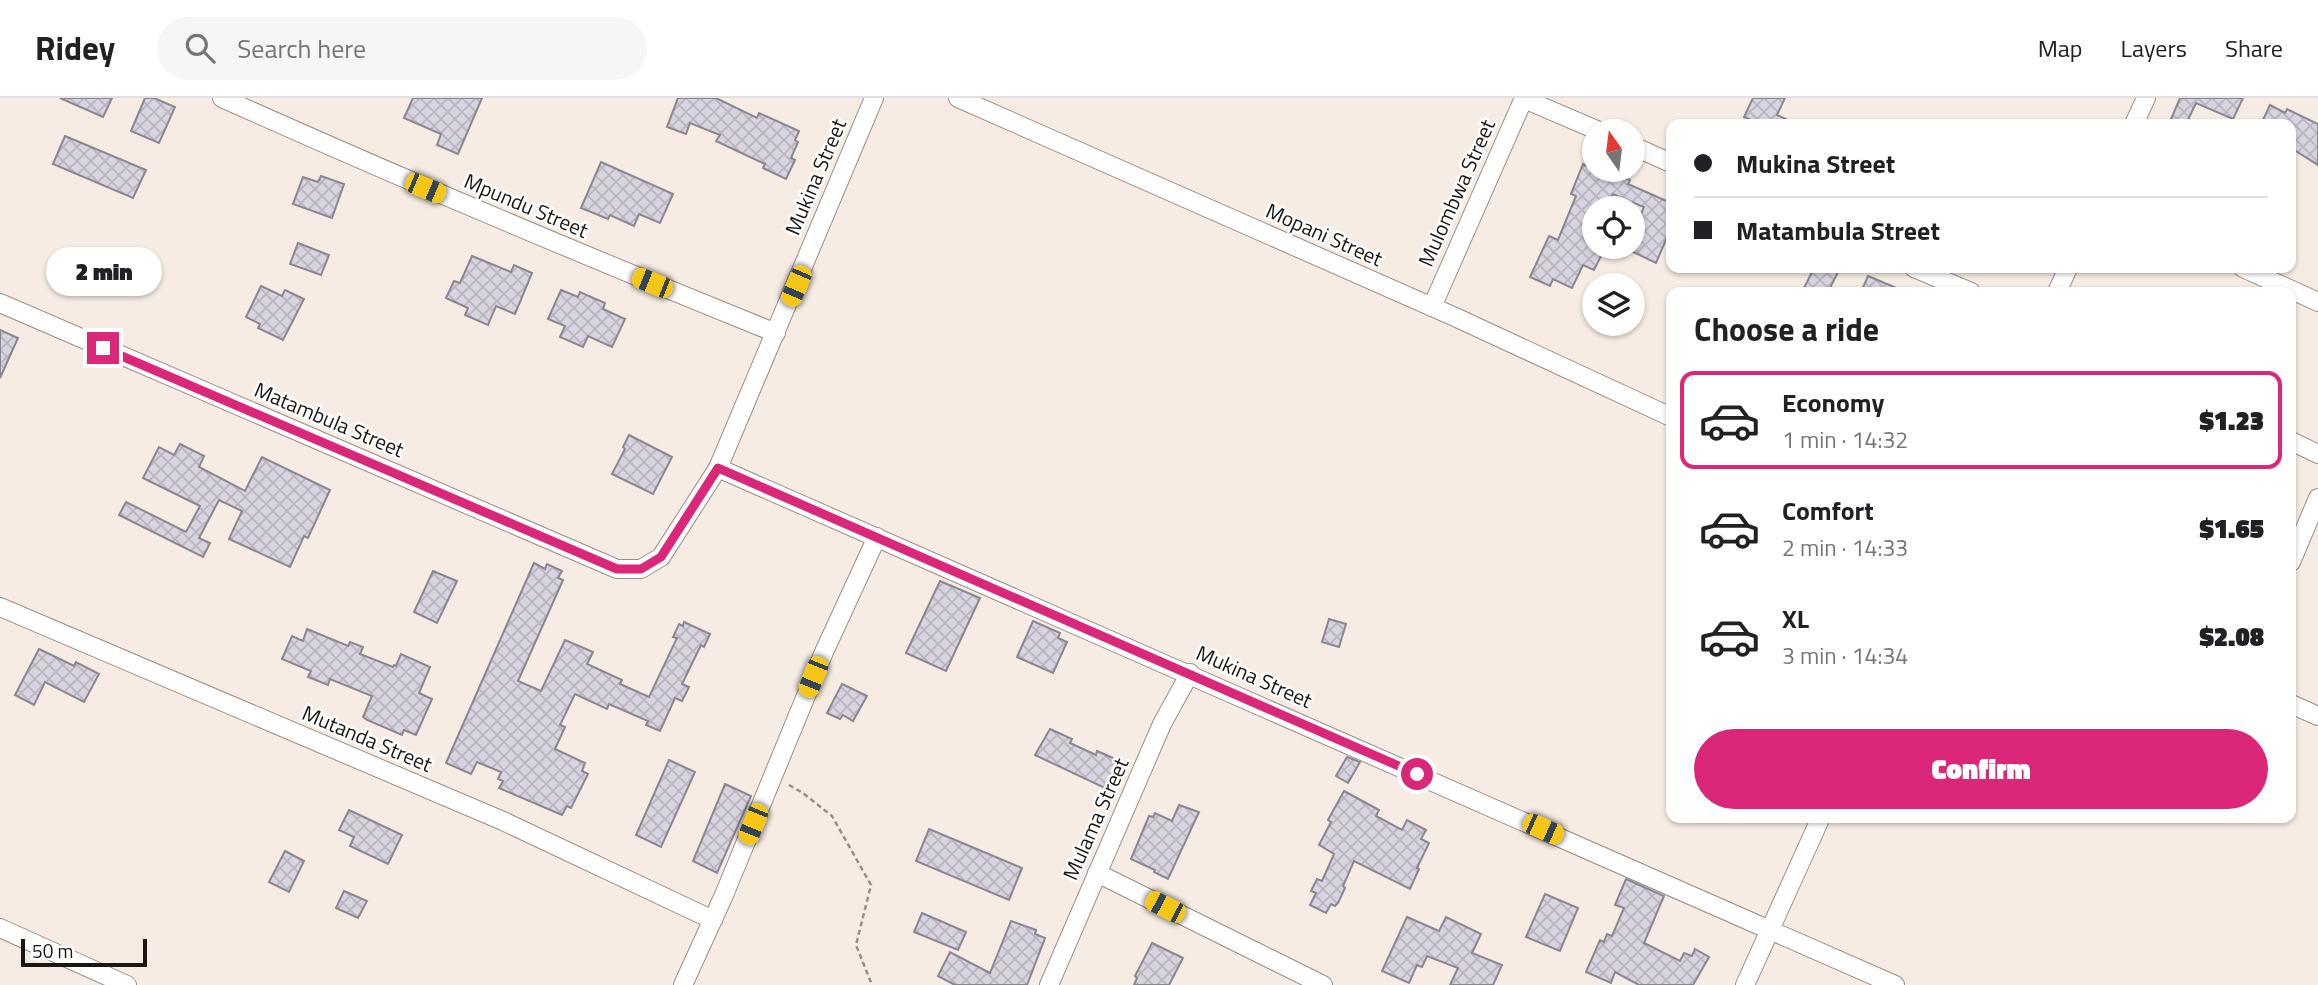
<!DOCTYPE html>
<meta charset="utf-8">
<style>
body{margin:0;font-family:"Titillium Web",sans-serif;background:#f6f6f6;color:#202124;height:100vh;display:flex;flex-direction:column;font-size:26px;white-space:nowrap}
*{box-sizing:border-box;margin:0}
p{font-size:23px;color:#757577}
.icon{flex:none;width:38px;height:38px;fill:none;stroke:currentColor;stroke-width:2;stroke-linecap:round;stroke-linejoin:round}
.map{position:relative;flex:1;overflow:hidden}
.side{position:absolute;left:1666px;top:189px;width:630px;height:536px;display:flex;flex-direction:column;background:#fff;border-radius:14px;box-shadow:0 2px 5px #0004}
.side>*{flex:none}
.hud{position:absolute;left:1666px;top:21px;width:630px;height:154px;border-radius:14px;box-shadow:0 2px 5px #0004;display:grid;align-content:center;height:154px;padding:0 28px;background:#fff}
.needle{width:46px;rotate:346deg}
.fabs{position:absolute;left:1582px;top:21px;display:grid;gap:14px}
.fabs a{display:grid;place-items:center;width:63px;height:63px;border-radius:50%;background:#fff;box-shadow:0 2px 5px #0004;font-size:35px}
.scale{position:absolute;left:21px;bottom:18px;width:126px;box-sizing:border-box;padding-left:7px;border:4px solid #191613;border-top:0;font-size:19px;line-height:24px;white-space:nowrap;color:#191613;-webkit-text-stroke:5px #fff;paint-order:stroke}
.end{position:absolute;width:32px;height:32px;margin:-16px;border:9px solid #db2777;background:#fff;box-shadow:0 0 0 4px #fff}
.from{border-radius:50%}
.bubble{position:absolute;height:49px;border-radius:24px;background:#fff;box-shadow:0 2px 5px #0004;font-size:23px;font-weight:800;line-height:49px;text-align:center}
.car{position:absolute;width:21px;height:42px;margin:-21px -10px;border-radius:9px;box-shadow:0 0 5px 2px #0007;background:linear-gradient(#f5c518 24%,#345 0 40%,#f5c518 0 76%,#345 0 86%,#f5c518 0)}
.hud b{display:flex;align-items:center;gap:24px;height:66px;font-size:26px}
.hud b+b{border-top:2px solid #e0e0e0}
.hud i{width:18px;height:18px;background:#202124}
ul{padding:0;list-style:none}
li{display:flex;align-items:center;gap:21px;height:98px;margin:0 14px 10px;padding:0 14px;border:4px solid transparent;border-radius:14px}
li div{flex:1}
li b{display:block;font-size:26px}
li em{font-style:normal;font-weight:800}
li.on{border-color:#db2777}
li>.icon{width:63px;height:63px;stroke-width:1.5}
h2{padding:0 28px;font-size:32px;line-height:84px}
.action{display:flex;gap:14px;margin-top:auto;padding:14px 28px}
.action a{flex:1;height:80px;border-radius:42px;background:#db2777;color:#fff;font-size:28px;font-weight:800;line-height:80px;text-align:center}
header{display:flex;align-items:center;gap:42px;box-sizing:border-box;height:98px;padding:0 35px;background:#fff;border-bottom:2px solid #e0e0e0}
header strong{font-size:33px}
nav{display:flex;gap:38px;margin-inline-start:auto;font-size:24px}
.search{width:490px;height:63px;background:#f6f6f6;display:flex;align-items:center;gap:18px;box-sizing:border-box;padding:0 24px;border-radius:38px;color:#757577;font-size:26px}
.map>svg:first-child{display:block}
</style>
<header>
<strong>Ridey</strong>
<div class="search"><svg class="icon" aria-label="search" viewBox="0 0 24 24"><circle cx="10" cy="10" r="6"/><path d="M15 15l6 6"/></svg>Search here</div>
<nav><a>Map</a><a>Layers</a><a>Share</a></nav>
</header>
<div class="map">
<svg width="2318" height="887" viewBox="0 0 2318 887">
<defs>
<pattern id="building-cross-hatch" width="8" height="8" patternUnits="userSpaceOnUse" patternTransform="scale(1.75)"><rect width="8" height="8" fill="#d8d4df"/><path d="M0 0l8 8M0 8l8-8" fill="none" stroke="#b9b5be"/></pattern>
</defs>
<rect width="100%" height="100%" fill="#f6ece3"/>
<g fill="url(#building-cross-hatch)" stroke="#8a8791" stroke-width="2">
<path d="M 60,0 L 112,0 L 103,19 Z"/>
<path d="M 145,0 L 154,0 L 175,9 L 159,45 L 131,33 Z"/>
<path d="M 413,0 L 482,0 L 458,56 L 437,47 L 441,36 L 404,20 Z"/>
<path d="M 678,0 L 716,0 L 757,20 L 759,15 L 799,33 L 795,42 L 798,44 L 791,60 L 795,62 L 786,81 L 763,70 L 765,66 L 716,43 L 720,37 L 690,25 L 686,36 L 667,29 Z"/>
<path d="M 1753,0 L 1785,0 L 1777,17 L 1796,26 L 1746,26 L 1749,21 L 1744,19 Z"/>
<path d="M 2180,0 L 2243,0 L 2233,21 L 2196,5 L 2186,26 L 2169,26 Z"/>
<path d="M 2270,7 L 2285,15 L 2287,11 L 2318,26 L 2318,67 L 2291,50 L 2291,26 L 2261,26 Z"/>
<path d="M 65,38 L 146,72 L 133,100 L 53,66 Z"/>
<path d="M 601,64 L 673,96 L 660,125 L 639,116 L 634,128 L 610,117 L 608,121 L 581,110 Z"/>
<path d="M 1583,66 L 1594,72 L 1606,72 L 1630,82 L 1628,86 L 1671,105 L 1671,130 L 1656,165 L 1629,152 L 1633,149 L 1633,143 L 1640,127 L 1637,126 L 1644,109 L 1613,96 L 1607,110 L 1594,110 L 1594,150 L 1603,154 L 1594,172 L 1583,167 L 1572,190 L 1553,181 L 1550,188 L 1530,179 L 1549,138 L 1558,142 L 1576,98 L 1571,96 Z"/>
<path d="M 321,78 L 344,86 L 332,120 L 293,106 L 303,79 L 318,84 Z"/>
<path d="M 298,145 L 329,157 L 321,177 L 290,166 Z"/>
<path d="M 472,158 L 511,174 L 514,167 L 532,175 L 515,216 L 496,208 L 488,227 L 465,217 L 468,210 L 446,200 L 454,183 L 460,185 Z"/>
<path d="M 1814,170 L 1840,170 L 1828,194 L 1802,194 Z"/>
<path d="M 1868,178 L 1906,194 L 1861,194 Z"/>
<path d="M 261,188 L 282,198 L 285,192 L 304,201 L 283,242 L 258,230 L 260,226 L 246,219 Z"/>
<path d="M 561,192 L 578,199 L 580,194 L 605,205 L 603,211 L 625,221 L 612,249 L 588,238 L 583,249 L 560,239 L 565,228 L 548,221 Z"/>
<path d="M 0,232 L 18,240 L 0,280 Z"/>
<path d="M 629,337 L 672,359 L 653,396 L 612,376 L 625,351 L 623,349 Z"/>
<path d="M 180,346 L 204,358 L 199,369 L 245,393 L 262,359 L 330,392 L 308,440 L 304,438 L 290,469 L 229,441 L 242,413 L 219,402 L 199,440 L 210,445 L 203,459 L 119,417 L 126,404 L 186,434 L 200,408 L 143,380 L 159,349 L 174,357 Z"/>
<path d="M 534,465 L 545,471 L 547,466 L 562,473 L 558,480 L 563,482 L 518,583 L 541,593 L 565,542 L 593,554 L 587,566 L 622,582 L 620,586 L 649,599 L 677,540 L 673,539 L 679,526 L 683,528 L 684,524 L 710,536 L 704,549 L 701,547 L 682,586 L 689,589 L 682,603 L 675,600 L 660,633 L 646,627 L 648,623 L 609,606 L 607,611 L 575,596 L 560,627 L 565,629 L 555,651 L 585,665 L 582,673 L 588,676 L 571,710 L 567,708 L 562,717 L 499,690 L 503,683 L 498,681 L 501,674 L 477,664 L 471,676 L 446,665 Z"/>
<path d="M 433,473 L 457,483 L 437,525 L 414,514 Z"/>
<path d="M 940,483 L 980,500 L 946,573 L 906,555 Z"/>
<path d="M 1329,521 L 1346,526 L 1339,549 L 1322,544 Z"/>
<path d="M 1033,523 L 1060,535 L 1058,540 L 1067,544 L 1053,575 L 1017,559 Z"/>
<path d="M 307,531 L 348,548 L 350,544 L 363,549 L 360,556 L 393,569 L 394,567 L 396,568 L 401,556 L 430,569 L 419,595 L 432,601 L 416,637 L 404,632 L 402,637 L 367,622 L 363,619 L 372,598 L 330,581 L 328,587 L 308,579 L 311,573 L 282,561 L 292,538 L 303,543 Z"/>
<path d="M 39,551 L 74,568 L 76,564 L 99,576 L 84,604 L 45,584 L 34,607 L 15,597 Z"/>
<path d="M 842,586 L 867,598 L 853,623 L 843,617 L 840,621 L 827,615 Z"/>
<path d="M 1050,631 L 1072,641 L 1070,645 L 1096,657 L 1097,653 L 1122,664 L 1109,692 L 1035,657 Z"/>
<path d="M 1347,659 L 1360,664 L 1348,685 L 1336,678 Z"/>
<path d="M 669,662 L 695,674 L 661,749 L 636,737 Z"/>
<path d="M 725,686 L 751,698 L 717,775 L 693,763 Z"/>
<path d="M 1344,693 L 1379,712 L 1376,718 L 1402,732 L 1407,722 L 1426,732 L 1421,741 L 1429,745 L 1417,770 L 1419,771 L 1410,791 L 1354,763 L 1343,788 L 1345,790 L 1338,805 L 1335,808 L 1331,806 L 1326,815 L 1310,807 L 1316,795 L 1311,793 L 1317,781 L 1322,783 L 1334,756 L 1319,747 L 1331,724 L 1328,722 Z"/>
<path d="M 1179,707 L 1199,714 L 1168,781 L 1154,774 L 1155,772 L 1131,761 L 1149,718 L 1153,719 L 1155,715 L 1172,723 Z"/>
<path d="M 349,712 L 402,737 L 388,766 L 350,748 L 354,739 L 339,732 Z"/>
<path d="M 929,731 L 1022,770 L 1009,802 L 916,763 Z"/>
<path d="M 285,753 L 304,763 L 289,794 L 269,784 Z"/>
<path d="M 1626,781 L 1664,798 L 1644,845 L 1680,863 L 1684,855 L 1692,858 L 1695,851 L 1709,859 L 1693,887 L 1639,887 L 1615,874 L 1611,885 L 1586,874 L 1600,842 L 1604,844 L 1607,836 L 1612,838 L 1624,810 L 1615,807 Z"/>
<path d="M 344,793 L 367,803 L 358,820 L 336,810 Z"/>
<path d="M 1545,796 L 1578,810 L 1560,853 L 1526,839 Z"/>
<path d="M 922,815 L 966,834 L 958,852 L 914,834 Z"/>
<path d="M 1407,819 L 1439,833 L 1446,819 L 1481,836 L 1472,855 L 1502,867 L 1493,887 L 1450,887 L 1458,870 L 1427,858 L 1422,869 L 1417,867 L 1409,885 L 1382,873 Z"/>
<path d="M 1011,823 L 1036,832 L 1035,836 L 1045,840 L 1027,887 L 955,887 L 938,878 L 950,854 L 990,875 Z"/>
<path d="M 1152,845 L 1183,860 L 1169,887 L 1134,887 L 1137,880 L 1135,878 Z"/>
</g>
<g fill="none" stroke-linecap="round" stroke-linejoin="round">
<defs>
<g id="minor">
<path d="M 222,0 C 405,82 590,160 776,235"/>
<path d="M 958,0 L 1455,219 L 1671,319"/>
<path d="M 1524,1 L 1599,33"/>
<path d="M 2134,26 L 2146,0"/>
<path d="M 1633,48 L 1671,65"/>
<path d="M 1914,170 L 1971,194"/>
<path d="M 2243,170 L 2318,204"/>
<path d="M 2057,194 L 2068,170"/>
<path d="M 0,205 L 617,471 L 641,471 L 661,459 L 718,370 L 874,0"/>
<path d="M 1432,209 L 1524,0"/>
<path d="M 2291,343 L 2318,356"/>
<path d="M 718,370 L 1895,887"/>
<path d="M 2291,464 L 2318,400"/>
<path d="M 0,509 L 503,723 L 713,822"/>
<path d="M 2291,606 L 2318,618"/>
<path d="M 1097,775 L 1323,887"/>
<path d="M 0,830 L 127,887"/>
<path d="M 683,887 L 724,797 L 824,554 L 877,439"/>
<path d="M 1049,887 L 1162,626 L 1190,575"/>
<path d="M 1745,887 L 1821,719"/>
</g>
</defs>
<use href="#minor" stroke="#999088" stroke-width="20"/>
<path stroke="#968f89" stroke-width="2.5" stroke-dasharray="5 3.5" stroke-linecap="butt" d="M 789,687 L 803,695 L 832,718 L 871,787 L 856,847 L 872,887"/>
<use href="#minor" stroke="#fff" stroke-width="18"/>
</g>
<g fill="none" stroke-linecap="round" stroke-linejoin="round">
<path stroke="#db2777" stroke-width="9" d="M 103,250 L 617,471 L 641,471 L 661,459 L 718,370 L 1417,676"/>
</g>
<g text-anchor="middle" stroke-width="5" stroke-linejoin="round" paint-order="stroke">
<g font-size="21" fill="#191613" stroke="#fff">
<text transform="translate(816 79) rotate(-67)" y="7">Mukina Street</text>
<text transform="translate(1457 95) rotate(-66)" y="7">Mulombwa Street</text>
<text transform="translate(526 108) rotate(23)" y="7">Mpundu Street</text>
<text transform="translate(1324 137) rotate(24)" y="7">Mopani Street</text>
<text transform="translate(329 322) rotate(23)" y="7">Matambula Street</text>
<text transform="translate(1254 579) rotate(24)" y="7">Mukina Street</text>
<text transform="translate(367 641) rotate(23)" y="7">Mutanda Street</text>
<text transform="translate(1096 721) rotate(-66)" y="7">Mulama Street</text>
</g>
</g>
</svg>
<div class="fabs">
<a><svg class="needle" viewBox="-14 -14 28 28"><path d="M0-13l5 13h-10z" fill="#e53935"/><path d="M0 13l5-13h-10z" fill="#757577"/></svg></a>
<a><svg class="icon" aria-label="locate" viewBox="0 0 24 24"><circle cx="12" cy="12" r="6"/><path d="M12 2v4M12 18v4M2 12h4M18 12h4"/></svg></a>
<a><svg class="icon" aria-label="layers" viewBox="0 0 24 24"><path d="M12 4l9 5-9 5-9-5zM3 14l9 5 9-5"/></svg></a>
</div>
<div class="scale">50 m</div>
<i class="end from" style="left:1417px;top:676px"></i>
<i class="end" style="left:103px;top:250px"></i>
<div class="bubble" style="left:46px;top:149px;width:116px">2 min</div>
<i class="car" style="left:425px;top:90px;rotate:113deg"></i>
<i class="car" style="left:652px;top:185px;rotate:292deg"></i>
<i class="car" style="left:796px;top:188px;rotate:203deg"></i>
<i class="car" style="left:813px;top:579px;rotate:202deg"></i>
<i class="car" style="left:753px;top:726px;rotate:202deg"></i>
<i class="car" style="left:1543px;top:731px;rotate:114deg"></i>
<i class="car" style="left:1165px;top:809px;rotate:297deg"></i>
<div class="hud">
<b><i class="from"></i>Mukina Street</b>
<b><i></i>Matambula Street</b>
</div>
<section class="side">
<h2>Choose a ride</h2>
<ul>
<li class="on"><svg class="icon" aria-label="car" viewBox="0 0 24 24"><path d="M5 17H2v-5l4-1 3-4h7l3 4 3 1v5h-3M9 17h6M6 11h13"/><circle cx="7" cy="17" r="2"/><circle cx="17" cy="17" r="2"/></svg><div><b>Economy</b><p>1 min · 14:32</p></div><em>$1.23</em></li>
<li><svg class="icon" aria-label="car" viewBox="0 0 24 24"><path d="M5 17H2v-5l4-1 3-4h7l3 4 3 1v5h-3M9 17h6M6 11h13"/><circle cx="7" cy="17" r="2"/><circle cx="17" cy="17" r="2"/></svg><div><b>Comfort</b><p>2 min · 14:33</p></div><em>$1.65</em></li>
<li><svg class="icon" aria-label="car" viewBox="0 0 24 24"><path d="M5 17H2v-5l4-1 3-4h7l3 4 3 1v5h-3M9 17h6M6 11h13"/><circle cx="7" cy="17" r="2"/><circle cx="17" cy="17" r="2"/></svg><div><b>XL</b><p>3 min · 14:34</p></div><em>$2.08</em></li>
</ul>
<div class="action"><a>Confirm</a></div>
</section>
</div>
